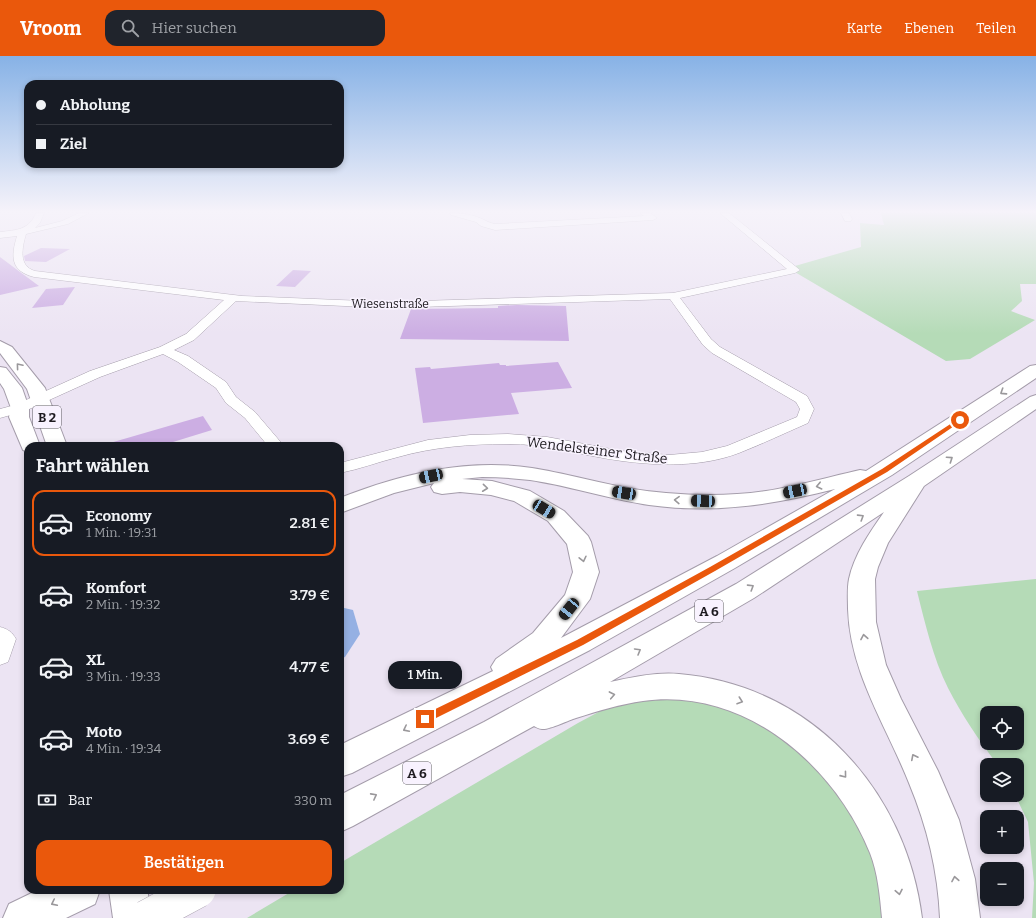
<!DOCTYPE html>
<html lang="de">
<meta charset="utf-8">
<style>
body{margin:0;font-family:Bitter,serif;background:#20242c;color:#f1f3f6;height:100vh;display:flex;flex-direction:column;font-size:15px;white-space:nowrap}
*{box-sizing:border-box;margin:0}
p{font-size:13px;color:#9ea1a6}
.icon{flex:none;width:22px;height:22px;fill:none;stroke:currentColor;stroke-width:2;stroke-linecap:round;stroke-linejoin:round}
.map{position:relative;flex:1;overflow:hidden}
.details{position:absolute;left:24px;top:386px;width:320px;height:452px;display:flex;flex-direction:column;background:#171b24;border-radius:12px;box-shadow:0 2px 6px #0003}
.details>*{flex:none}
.hud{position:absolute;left:24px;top:24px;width:320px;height:88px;border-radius:12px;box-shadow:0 2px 6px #0003;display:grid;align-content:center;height:88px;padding:0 12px;background:#171b24}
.fabs{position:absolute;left:980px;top:650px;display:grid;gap:8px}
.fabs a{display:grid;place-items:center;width:44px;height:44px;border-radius:8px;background:#171b24;box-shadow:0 2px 6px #0003;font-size:20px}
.end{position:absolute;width:18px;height:18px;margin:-9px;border:5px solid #ea580c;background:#fff;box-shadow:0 0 0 2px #fff}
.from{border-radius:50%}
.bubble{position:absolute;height:28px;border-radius:12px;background:#171b24;box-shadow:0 2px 6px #0003;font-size:13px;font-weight:600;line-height:28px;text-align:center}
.car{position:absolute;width:12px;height:24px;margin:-12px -6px;border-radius:5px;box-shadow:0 0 3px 1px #0007;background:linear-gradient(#222 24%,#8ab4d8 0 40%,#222 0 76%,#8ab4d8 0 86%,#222 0)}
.hud b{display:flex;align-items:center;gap:14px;height:38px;font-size:15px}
.hud b+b{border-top:1px solid #363941}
.hud i{width:10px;height:10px;background:#f1f3f6}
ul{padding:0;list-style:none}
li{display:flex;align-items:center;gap:12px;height:66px;margin:0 8px 6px;padding:0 4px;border:2px solid transparent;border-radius:12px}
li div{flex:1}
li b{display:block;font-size:15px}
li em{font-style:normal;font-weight:600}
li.on{border-color:#ea580c}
li>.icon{width:36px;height:36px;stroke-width:1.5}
h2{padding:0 12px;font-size:18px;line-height:48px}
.pay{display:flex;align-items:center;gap:10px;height:44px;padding:0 12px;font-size:15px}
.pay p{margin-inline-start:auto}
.cta{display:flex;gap:8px;margin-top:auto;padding:8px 12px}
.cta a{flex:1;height:46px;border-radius:12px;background:#ea580c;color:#fff;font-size:16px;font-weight:600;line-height:46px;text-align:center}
header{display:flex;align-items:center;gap:24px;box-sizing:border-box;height:56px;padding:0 20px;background:#ea580c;color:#fff}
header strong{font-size:19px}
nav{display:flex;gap:22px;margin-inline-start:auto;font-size:14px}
.search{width:280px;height:36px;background:#20242c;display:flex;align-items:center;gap:10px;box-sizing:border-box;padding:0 14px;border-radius:12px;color:#9ea1a6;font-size:15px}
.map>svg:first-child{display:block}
</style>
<header>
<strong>Vroom</strong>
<div class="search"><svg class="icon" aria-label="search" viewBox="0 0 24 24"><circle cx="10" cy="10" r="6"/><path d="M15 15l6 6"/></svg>Hier suchen</div>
<nav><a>Karte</a><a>Ebenen</a><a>Teilen</a></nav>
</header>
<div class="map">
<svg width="1036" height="862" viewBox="0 0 1036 862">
<rect width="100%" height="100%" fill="#ece4f3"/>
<g fill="#b5dbb7" fill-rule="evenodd">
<path d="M 881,157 L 1036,157 L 1036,228 L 1020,228 L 1022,245 L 1011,255 L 1035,264 L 970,303 L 946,305 L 788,212 L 861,191 L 860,167 L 884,169 Z"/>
<path d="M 1036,523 L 1036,862 L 1032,862 L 1034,827 L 1028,766 L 1015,739 L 1017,739 L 1017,709 L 998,709 C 979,685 962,659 948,632 C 933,602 925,567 917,535 ZM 987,657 L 1017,657 L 1017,687 L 987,687 Z"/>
<path d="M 669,640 L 748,657 L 812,698 L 870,781 L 886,862 L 247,862 L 294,834 L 340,834 L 340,807 L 578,667 L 606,652 L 635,642 Z"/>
</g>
<path fill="#95b0e3" d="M 340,551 L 353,554 L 360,578 L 345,601 L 340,603 Z"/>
<g fill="#ccaee3">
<path d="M 41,192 L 70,193 L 46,206 L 25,205 L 24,200 Z"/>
<path d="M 0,201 L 20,216 L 39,230 L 0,239 Z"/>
<path d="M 293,214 L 311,215 L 295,231 L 276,230 Z"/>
<path d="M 75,231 L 63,249 L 32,252 L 46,233 Z"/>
<path d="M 517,249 L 566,250 L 569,285 L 400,283 L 411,253 L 498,252 L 498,250 Z"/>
<path d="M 558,306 L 572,332 L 511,337 L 519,358 L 423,367 L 415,312 L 430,311 L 431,313 L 499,307 L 500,309 L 506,309 L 506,310 Z"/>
<path d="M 203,360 L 212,374 L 160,390 L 111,390 L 110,387 Z"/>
</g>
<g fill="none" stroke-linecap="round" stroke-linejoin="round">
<defs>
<g id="minor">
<path d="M 36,157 L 44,157 L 40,167 L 35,172 L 62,165 L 79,157 L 89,157 L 68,168 L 26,178 C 22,192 18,210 35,215 L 242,240 L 388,246 L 673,237 L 787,213 L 720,157 L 729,157 L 800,214 L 795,217 L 680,242 L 711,283 L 720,291 L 807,340 L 814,353 L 808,367 C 785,377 762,388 739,397 C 702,411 661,410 622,405 C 583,400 545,387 506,388 C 470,388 433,391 398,401 C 378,406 360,413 340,417 L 340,407 L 428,384 L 470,379 L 508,378 L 547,381 L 622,395 L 669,399 L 702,396 L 727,390 L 797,361 L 800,353 L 796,346 L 712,297 L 703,289 L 670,243 L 388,252 L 236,245 L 194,284 L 174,294 L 188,300 L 226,326 L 236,341 L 255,356 L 284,390 L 268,390 L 245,362 L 226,347 L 216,332 L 178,306 L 163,298 L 100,321 L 25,355 L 0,362 L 0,353 L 15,349 L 90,315 L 160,291 L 186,278 L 224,244 L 34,221 C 10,215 11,200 17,180 L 0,182 L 0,176 C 17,174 29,174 36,157 Z"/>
<path d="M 450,157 C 460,157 470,158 480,162 C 485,164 489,167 495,168 L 644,160 L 640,157 L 650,157 L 657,162 L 653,164 L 495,174 L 481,170 L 476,166 L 451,159 Z"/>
<path d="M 841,157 L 849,157 L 852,163 L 851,165 L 845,165 Z"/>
<path d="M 0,571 C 8,573 12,576 16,583 L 8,606 L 0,609 Z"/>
</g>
<g id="primary">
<path d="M 0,285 L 12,291 L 45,332 L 67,390 L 47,390 L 27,333 L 0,297 Z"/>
<path d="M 0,311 L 6,312 L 22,332 L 29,352 L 29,361 L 40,390 L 28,390 L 28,396 L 23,394 L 9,361 L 11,352 L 4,333 L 0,327 Z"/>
<path d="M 109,834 L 147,834 L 153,862 L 113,862 Z"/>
</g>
<g id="motorway">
<path d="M 1036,309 L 1036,322 L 892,419 L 735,512 L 590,594 L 352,717 L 340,721 L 340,689 L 493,615 L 491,611 L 496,603 L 533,577 L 565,539 L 573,516 L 567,488 L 548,465 L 514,445 L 491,439 L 460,436 L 442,438 L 434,436 L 431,431 L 434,427 L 394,437 L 340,457 L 340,442 C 401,418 466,402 532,412 C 577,419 620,434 666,437 C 699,440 733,440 766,435 C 797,430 829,421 860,414 L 866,415 L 1030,310 ZM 482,421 C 498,421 514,422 530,424 C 570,430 609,443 649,449 C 714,458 772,449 835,433 L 717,500 L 561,582 L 590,543 L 599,516 L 591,486 L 588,480 L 564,455 L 530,435 L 492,425 L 462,423 Z"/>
<path d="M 1036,339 L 1036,353 L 924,430 L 888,487 L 878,511 L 875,523 L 876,566 L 886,609 L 901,643 L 938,715 L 959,764 L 975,823 L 980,862 L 940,862 C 938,815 927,770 909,727 C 886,669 850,617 848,553 C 848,544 847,533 849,523 C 854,499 870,476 884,456 L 754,542 L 610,626 C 633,621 656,616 679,618 C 811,629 906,734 922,862 L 882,862 C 880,841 878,817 870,797 C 834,708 744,631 643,645 C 621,648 598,655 576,662 C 569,664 549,674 542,673 C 539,673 536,671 534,670 L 353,770 L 340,776 L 340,739 L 484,666 L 736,528 L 909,420 L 1030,341 Z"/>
<path d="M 38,834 L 100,834 L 95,848 L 66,862 L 3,862 L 9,848 Z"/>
</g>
</defs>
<use href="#minor" stroke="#a49caa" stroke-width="1"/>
<use href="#primary" stroke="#a49caa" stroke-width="2"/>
<use href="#motorway" stroke="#a49caa" stroke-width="2"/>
<use href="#minor" fill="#fff" fill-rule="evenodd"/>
<use href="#primary" fill="#fff" fill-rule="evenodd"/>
<use href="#motorway" fill="#fff" fill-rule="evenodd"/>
<defs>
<path id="motorway-bridge" d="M 146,862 L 198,834"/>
</defs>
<use href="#motorway-bridge" stroke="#a49caa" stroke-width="36" stroke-linecap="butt"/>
<use href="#motorway-bridge" stroke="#fff" stroke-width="35"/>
</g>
<defs><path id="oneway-chevron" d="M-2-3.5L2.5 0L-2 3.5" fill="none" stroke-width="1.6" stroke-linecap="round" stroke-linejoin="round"/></defs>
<g stroke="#9a989b">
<use href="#oneway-chevron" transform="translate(19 310) rotate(-130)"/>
<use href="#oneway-chevron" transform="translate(1003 336) rotate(147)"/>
<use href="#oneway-chevron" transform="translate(950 403) rotate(-34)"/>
<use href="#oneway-chevron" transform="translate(819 430) rotate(167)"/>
<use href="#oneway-chevron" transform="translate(485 432) rotate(6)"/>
<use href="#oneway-chevron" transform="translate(677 444) rotate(-178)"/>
<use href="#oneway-chevron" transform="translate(861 461) rotate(-32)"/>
<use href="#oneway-chevron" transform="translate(583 503) rotate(77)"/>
<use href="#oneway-chevron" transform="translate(751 531) rotate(-32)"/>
<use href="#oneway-chevron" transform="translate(864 581) rotate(-100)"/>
<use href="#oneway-chevron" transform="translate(638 595) rotate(-30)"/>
<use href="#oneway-chevron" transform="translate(612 639) rotate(-11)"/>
<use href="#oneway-chevron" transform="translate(740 645) rotate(19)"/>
<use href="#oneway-chevron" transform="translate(406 673) rotate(153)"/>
<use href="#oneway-chevron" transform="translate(914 701) rotate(-117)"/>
<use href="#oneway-chevron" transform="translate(844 719) rotate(51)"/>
<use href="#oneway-chevron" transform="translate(374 740) rotate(-28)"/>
<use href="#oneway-chevron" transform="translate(955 823) rotate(-100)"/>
<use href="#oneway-chevron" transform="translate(899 836) rotate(79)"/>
<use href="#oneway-chevron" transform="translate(54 847) rotate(154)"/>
</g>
<linearGradient id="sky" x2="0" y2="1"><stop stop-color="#87b2e6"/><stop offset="0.56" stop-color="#f6f3fa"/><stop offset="1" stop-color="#f6f3fa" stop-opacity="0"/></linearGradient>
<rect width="1036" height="278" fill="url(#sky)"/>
<path fill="#ea580c" d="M 958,363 L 963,364 L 887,416 L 715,515 L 583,589 L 428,666 L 421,666 L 420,663 L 421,660 L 577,584 L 710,511 L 882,413 Z"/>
<g text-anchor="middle" stroke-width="3" stroke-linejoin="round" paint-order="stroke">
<g font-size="12" fill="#1e1b20" stroke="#f8f2fe">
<text x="390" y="252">Wiesenstraße</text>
</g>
<g fill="#f8f2fe" stroke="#5f5c63" stroke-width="1">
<rect x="33" y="350" width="28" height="22" rx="3"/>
<rect x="695" y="544" width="28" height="22" rx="3"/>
<rect x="403" y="706" width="28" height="22" rx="3"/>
</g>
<g font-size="13" font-weight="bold" fill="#1e1b20">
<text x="47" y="366">B 2</text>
<text x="709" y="560">A 6</text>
<text x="417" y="722">A 6</text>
</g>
<g font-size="14" fill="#1e1b20" stroke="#f8f2fe">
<text transform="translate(597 394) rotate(7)" y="5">Wendelsteiner Straße</text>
</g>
</g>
</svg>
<div class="fabs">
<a><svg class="icon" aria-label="locate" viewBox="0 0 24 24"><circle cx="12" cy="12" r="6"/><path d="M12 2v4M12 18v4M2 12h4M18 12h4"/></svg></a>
<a><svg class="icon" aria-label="layers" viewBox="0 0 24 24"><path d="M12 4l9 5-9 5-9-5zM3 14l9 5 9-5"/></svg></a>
<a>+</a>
<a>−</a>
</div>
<i class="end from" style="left:960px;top:364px"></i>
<i class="end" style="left:425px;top:663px"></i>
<div class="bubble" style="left:388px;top:605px;width:74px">1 Min.</div>
<i class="car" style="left:431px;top:420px;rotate:258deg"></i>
<i class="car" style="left:795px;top:435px;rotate:258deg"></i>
<i class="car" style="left:624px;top:437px;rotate:279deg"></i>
<i class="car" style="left:703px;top:445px;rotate:272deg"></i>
<i class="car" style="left:544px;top:453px;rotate:121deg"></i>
<i class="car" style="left:569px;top:553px;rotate:219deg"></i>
<div class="hud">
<b><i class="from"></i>Abholung</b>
<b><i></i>Ziel</b>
</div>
<section class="details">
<h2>Fahrt wählen</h2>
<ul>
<li class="on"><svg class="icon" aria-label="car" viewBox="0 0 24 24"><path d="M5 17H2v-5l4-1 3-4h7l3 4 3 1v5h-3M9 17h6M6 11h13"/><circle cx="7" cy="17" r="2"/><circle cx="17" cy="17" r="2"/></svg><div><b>Economy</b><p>1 Min. · 19:31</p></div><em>2.81 €</em></li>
<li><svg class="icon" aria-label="car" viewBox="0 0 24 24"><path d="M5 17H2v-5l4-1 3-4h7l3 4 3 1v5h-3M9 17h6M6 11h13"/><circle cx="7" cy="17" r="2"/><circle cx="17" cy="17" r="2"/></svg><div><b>Komfort</b><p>2 Min. · 19:32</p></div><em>3.79 €</em></li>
<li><svg class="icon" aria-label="car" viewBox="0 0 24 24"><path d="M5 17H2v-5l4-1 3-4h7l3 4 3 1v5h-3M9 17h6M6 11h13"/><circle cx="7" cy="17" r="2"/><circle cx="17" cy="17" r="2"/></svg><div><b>XL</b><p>3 Min. · 19:33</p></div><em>4.77 €</em></li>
<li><svg class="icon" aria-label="car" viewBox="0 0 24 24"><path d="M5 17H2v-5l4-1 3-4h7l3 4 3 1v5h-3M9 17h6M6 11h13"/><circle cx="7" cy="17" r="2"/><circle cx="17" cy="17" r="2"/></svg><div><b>Moto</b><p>4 Min. · 19:34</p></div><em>3.69 €</em></li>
</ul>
<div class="pay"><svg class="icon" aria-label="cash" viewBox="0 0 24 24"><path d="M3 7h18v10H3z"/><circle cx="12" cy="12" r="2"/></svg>Bar<p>330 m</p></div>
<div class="cta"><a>Bestätigen</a></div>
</section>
</div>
